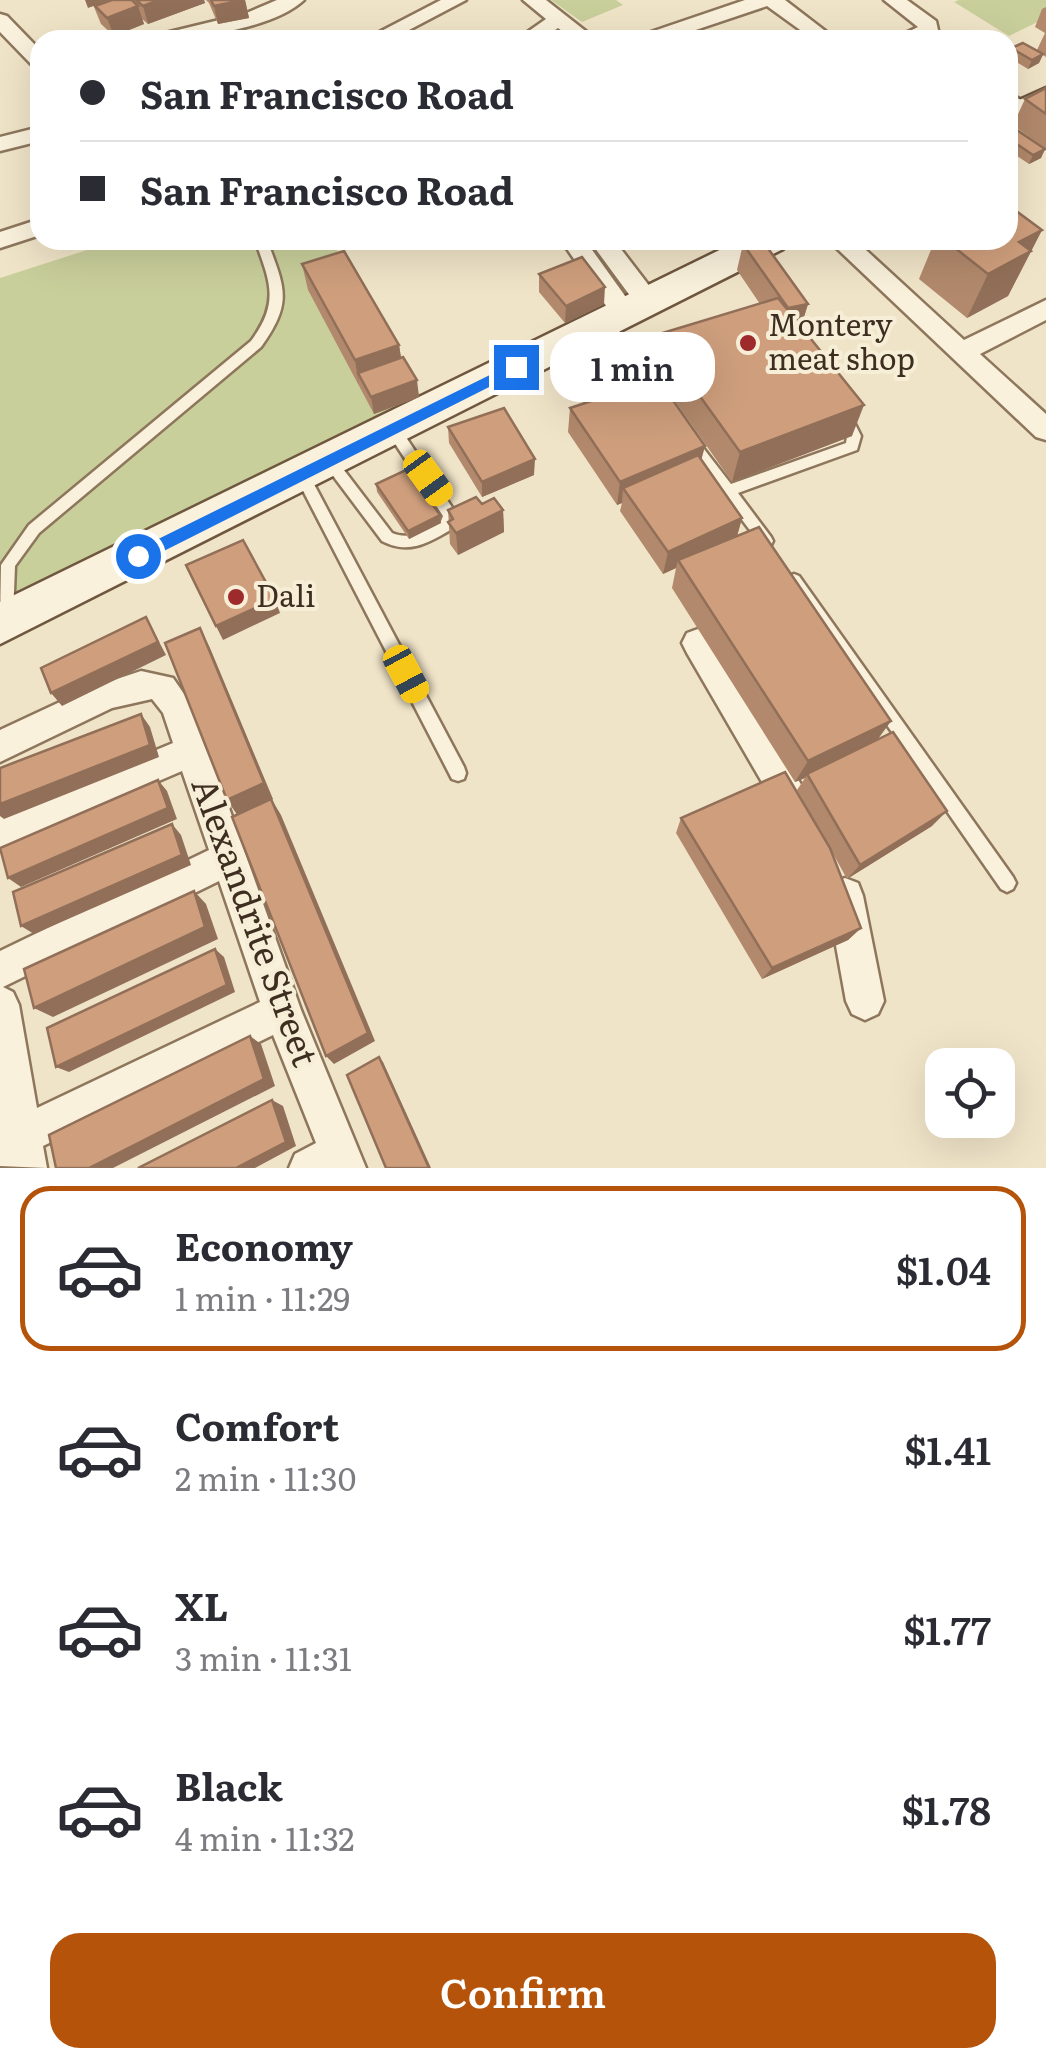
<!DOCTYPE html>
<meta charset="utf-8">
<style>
body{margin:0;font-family:Literata,serif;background:#f2f2f3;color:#2b2b33;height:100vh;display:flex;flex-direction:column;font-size:38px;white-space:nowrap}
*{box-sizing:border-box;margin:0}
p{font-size:32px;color:#7c7c81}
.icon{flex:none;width:55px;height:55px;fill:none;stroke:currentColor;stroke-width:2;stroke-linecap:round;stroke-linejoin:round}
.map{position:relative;height:1168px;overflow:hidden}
.panel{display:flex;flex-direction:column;background:#fff;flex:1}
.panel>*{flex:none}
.hud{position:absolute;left:30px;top:30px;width:988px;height:220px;border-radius:30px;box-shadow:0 10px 40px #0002;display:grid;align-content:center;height:220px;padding:0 50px;background:#fff}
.fabs{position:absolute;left:925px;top:1048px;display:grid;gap:20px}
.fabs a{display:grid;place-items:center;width:90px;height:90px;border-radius:20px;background:#fff;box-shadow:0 10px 40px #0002;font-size:50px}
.end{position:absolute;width:45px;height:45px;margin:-22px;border:12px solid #1a73e8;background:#fff;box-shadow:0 0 0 5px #fff}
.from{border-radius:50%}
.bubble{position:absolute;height:70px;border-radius:30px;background:#fff;box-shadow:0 10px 40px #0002;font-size:32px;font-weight:600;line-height:70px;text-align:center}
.car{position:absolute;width:30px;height:60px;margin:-30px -15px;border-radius:12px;box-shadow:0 0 8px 2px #0007;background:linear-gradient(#f5c518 24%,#345 0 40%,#f5c518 0 76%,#345 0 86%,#f5c518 0)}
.hud b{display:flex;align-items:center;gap:35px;height:95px;font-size:38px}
.hud b+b{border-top:2px solid #e1e1e2}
.hud i{width:25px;height:25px;background:#2b2b33}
ul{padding:18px 0 0;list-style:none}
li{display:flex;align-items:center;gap:30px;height:165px;margin:0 20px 15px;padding:0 30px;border:5px solid transparent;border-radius:30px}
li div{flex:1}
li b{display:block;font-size:38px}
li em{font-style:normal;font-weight:600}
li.selected{border-color:#b45309}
li>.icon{width:90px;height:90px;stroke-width:1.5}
.primary-button{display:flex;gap:20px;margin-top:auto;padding:20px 50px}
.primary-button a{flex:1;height:115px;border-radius:30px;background:#b45309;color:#fff;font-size:40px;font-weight:600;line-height:115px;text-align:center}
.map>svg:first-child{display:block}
</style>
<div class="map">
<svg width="1046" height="1168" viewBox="0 0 1046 1168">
<rect width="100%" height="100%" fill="#f0e4c8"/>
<g fill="#c9cf9b">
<path d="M 551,0 L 616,0 L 623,5 L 582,22 Z"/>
<path d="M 959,0 L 1046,0 L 1046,18 L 1009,36 L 954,2 Z"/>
<path d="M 118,240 L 331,240 L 422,398 L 0,610 L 0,278 Z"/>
</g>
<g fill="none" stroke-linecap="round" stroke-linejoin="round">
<defs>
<g id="service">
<path d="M 1008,93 L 1031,105 L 1032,107 L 1023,109 L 1008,100 Z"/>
<path d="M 255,240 L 267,240 C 285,289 293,302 261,347 L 39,533 L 15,566 L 13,617 L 10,622 L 0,622 L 1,565 L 29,525 L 251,341 C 280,302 270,282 255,240 Z"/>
<path d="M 607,317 L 611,319 L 662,394 L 664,398 L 662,402 L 652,402 L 603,325 L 603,319 Z"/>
<path d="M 845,413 L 850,414 L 861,436 L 857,450 L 738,493 L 771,537 L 773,541 L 771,545 L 761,545 L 685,444 L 692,439 L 697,440 L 731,484 L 846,443 L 847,436 L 838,418 Z"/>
<path d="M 393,424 L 398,425 L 457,515 L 452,529 C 428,543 409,555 382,541 L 322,461 L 329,456 L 334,457 L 392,533 C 411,541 425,530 441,521 L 443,516 L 388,433 L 386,429 L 388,425 Z"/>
<path d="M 302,469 L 307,471 L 464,767 L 466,773 L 464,779 L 458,781 L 452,779 L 295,475 Z"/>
<path d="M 794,574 L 799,576 L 1013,877 L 1016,883 L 1013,889 L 1007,892 L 1001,889 L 789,584 L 787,580 L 789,576 Z"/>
</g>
<g id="minor">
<path d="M 277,0 L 304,0 C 273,29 191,40 150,40 L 153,36 L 244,14 Z"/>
<path d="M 441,0 L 466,0 L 390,40 L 364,40 Z"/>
<path d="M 523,0 L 546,0 L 597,40 L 574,40 L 558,28 L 540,40 L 516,40 L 546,19 Z"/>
<path d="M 745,0 L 785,0 L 837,40 L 814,40 L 767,6 L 666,40 L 636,40 L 639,36 Z"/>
<path d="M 884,0 L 907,0 L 936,21 L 938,30 L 920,40 L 891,40 L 918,27 Z"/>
<path d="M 0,14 L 7,16 L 40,50 L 40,68 L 33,66 L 0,32 Z"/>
<path d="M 40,127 L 40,141 L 0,151 L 0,137 Z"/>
<path d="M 40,219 L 40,235 L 0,248 L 0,232 Z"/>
<path d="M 561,240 L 585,240 L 633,307 L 637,313 L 633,319 L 615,319 Z"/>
<path d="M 589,240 L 614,240 L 657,296 L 660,302 L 657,308 L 639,308 Z"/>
<path d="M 828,240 L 855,240 L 964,340 L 1046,300 L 1046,320 L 980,354 L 1046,414 L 1046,440 L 1036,437 Z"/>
<path d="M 698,629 L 709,633 L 808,796 L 813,808 L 808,820 L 796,824 L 784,820 L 687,653 L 682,643 L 687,633 Z"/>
<path d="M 141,671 L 173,678 L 193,707 L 301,1010 L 366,1168 L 289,1168 L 295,1154 L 316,1143 L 273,1035 L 43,1146 L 47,1168 L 0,1166 L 0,951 L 209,850 L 182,771 L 0,849 L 0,815 L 173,743 L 163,713 L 152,699 L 112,708 L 0,762 L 0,730 L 90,688 ZM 219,881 L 260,1002 L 37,1108 L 19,1005 L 13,992 L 3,987 Z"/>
<path d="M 845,878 L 858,883 L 863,896 L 884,1001 L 878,1014 L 865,1020 L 852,1014 L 846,1001 L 827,896 L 832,883 Z"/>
</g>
<g id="secondary">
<path d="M 1046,88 L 1046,111 L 1008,128 L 1008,105 Z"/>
<path d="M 740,240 L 788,240 L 783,249 L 0,644 L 0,602 Z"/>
</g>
</defs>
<use href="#service" stroke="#8d765c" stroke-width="5"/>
<use href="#minor" stroke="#8d765c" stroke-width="5"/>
<use href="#secondary" stroke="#6f573f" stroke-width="5"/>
<use href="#service" fill="#faf1dc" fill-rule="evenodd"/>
<use href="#minor" fill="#faf1dc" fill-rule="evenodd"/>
<use href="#secondary" fill="#faf1dc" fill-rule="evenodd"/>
</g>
<g fill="#b2896c">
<path d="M 111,0 L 204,0 L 205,3 L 148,24 L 142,19 L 144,24 L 114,36 L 101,24 L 94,7 Z"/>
<path d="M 206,0 L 245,0 L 249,18 L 218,24 L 209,3 Z"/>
<path d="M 1046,7 L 1046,57 L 1043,55 L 1039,63 L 1028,69 L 1008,57 L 1011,48 L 1037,50 L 1045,33 L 1035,27 L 1042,9 Z"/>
<path d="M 1046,88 L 1046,149 L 1013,125 L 1025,99 Z"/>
<path d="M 1008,128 L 1045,149 L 1041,158 L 1029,164 L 1008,150 Z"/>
<path d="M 1042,230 L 1008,296 L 967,318 L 919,279 L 935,240 L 1008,240 Z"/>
<path d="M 743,244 L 808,304 L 801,327 L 852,436 L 732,482 L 651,367 L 656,335 L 760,304 L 737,270 Z"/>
<path d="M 302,264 L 399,345 L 401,358 L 419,397 L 374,414 L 308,290 Z"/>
<path d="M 539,274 L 604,304 L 565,323 L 539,292 Z"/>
<path d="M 616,367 L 642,381 L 641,384 L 701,460 L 742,518 L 737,536 L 891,721 L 878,739 L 932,826 L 847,879 L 831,850 L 861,928 L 848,940 L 762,979 L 676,833 L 681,818 L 822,834 L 797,790 L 805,778 L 795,782 L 672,588 L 676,568 L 663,574 L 620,511 L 622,503 L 617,505 L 568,432 L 570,408 L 626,390 L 615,375 Z"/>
<path d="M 448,427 L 534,475 L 482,497 L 449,443 Z"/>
<path d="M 376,484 L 440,515 L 441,523 L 409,539 L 377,492 Z"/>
<path d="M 482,504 L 503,510 L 504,532 L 458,555 L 450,544 L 448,510 Z"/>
</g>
<g fill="#916f58">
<path d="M 85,0 L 110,0 L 88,8 Z"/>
<path d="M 159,0 L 204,0 L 205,3 L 148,24 L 143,6 Z"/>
<path d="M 245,0 L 249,18 L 218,24 L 214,6 Z"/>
<path d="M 138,6 L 144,24 L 114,36 L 107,18 Z"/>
<path d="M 1043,54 L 1039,63 L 1028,69 L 1032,60 Z"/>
<path d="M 1045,149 L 1041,158 L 1029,164 L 1033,155 Z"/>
<path d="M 1042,230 L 1008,296 L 967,318 L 988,274 L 1019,242 Z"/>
<path d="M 605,287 L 604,304 L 565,323 L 566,306 Z"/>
<path d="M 808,304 L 800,329 L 780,334 L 788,308 Z"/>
<path d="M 399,345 L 403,370 L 358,373 L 359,385 L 355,360 Z"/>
<path d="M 417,380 L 419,397 L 374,414 L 371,397 Z"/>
<path d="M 864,405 L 852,436 L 732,482 L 740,452 Z"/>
<path d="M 705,446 L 699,469 L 623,488 L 622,503 L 617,505 L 620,482 Z"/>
<path d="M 535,459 L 534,475 L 482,497 L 482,482 Z"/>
<path d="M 503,510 L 504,532 L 458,555 L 456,533 Z"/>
<path d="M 440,515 L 441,523 L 409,539 L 408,531 Z"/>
<path d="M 742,518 L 736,540 L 678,560 L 676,568 L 663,574 L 668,552 Z"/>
<path d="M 275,599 L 280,613 L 223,640 L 216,626 Z"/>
<path d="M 146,617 L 166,655 L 62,706 L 51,693 Z"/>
<path d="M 200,628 L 210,648 L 273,799 L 272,800 L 281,815 L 375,1041 L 334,1064 L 326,1056 L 238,816 L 227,800 Z"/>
<path d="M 141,714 L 150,727 L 159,757 L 4,819 L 0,816 L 0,804 Z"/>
<path d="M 891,721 L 874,744 L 807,774 L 805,778 L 795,782 L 808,761 Z"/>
<path d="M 158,780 L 167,791 L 177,819 L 21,887 L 8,878 Z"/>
<path d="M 947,811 L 932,826 L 847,879 L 860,865 Z"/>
<path d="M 172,824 L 181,835 L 191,865 L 34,934 L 21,926 Z"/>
<path d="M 194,891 L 206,904 L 218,939 L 53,1017 L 34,1008 Z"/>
<path d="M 861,928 L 848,940 L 762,979 L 772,968 Z"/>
<path d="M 215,949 L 224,957 L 235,992 L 69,1072 L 56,1067 Z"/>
<path d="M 250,1036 L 261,1044 L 275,1086 L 113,1168 L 89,1168 Z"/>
<path d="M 379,1057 L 383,1062 L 431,1168 L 429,1168 Z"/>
<path d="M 272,1100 L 283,1106 L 296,1146 L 255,1168 L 236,1168 Z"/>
</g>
<g fill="#cf9f7d" stroke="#916f58" stroke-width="2.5">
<path d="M 112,0 L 132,0 L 138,6 L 107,18 L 95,6 Z"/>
<path d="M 136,0 L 159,0 L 143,6 Z"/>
<path d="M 211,0 L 243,0 L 214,6 Z"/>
<path d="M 1023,43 L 1043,54 L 1032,60 L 1011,48 Z"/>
<path d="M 1046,88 L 1046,114 L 1025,99 Z"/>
<path d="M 1011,126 L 1045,149 L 1033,155 L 1008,138 L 1008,128 Z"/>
<path d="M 1008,205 L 1042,230 L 1019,242 L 1031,251 L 988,274 L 945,240 L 1008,240 Z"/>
<path d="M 750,240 L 762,240 L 808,304 L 788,308 L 743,244 Z"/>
<path d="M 344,251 L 399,345 L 355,360 L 302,264 Z"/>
<path d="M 582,257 L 605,287 L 566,306 L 539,274 Z"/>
<path d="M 778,298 L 864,405 L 740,452 L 656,335 Z"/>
<path d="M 403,357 L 417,380 L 371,397 L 358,373 Z"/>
<path d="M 628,362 L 642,381 L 630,386 L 616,367 Z"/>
<path d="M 658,379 L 705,446 L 620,482 L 570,408 Z"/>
<path d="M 504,408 L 535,459 L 482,482 L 448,427 Z"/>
<path d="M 698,455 L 742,518 L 668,552 L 623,488 Z"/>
<path d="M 408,469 L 440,515 L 408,531 L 376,484 Z"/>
<path d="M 476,497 L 482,504 L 494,498 L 503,510 L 456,533 L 448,522 L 453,519 L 448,510 Z"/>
<path d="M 759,527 L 891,721 L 808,761 L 678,560 Z"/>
<path d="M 243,540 L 275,599 L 216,626 L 186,565 Z"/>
<path d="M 146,617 L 158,642 L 51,693 L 41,668 Z"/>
<path d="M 200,628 L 264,783 L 227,800 L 165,643 Z"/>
<path d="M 141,714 L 150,745 L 0,804 L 0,768 Z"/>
<path d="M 893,732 L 947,811 L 860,865 L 807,774 Z"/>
<path d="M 785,772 L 830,848 L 861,928 L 772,968 L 681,818 Z"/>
<path d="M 158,780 L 168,808 L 8,878 L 0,848 Z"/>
<path d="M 271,799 L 368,1033 L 326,1056 L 232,817 Z"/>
<path d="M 172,824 L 182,855 L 21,926 L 13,892 Z"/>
<path d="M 194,891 L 205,927 L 34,1008 L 24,969 Z"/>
<path d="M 215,949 L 227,985 L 56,1067 L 47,1028 Z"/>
<path d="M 250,1036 L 264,1079 L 89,1168 L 56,1168 L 49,1135 Z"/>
<path d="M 379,1057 L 429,1168 L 386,1168 L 347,1075 Z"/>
<path d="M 272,1100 L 286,1142 L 236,1168 L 138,1168 Z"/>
</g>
<path fill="#1a73e8" d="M 516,362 L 521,364 L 521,371 L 144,561 L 132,561 L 132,552 Z"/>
<g fill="#9e2a2b" stroke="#f7eed8" stroke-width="4">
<circle cx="748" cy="343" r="10"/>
<circle cx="236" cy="597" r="10"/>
</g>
<g text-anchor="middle" stroke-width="8" stroke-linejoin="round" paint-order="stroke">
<g font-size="30" fill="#3d2e20" stroke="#f7eed8" text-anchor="start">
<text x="768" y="336">Montery<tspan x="768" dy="34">meat shop</tspan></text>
<text x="256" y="607">Dali</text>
</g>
<g font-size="35" fill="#3d2e20" stroke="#f7eed8">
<text transform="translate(254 922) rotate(70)" y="12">Alexandrite Street</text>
</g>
</g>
</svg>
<div class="fabs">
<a><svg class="icon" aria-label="locate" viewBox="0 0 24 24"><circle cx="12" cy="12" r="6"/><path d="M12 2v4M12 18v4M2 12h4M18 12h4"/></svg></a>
</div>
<i class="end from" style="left:138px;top:556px"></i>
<i class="end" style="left:516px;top:367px"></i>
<div class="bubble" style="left:550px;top:332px;width:165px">1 min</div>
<i class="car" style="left:428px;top:478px;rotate:144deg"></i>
<i class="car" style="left:406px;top:674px;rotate:152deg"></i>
<div class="hud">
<b><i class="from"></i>San Francisco Road</b>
<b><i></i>San Francisco Road</b>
</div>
</div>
<section class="panel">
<ul>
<li class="selected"><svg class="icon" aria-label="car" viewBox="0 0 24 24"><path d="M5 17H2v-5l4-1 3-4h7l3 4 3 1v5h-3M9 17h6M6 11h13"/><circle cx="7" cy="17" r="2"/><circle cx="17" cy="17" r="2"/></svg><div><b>Economy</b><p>1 min · 11:29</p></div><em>$1.04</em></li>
<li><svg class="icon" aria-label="car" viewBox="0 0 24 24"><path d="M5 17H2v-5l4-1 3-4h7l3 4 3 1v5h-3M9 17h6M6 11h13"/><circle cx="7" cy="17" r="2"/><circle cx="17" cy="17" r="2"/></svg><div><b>Comfort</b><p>2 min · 11:30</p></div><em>$1.41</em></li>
<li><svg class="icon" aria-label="car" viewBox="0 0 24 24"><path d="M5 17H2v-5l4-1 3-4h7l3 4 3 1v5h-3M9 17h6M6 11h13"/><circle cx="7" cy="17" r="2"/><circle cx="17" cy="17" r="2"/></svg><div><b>XL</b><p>3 min · 11:31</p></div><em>$1.77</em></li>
<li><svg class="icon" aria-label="car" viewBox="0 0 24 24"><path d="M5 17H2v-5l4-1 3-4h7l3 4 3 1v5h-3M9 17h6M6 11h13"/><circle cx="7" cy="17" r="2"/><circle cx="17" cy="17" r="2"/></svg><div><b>Black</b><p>4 min · 11:32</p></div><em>$1.78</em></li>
</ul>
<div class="primary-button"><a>Confirm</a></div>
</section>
